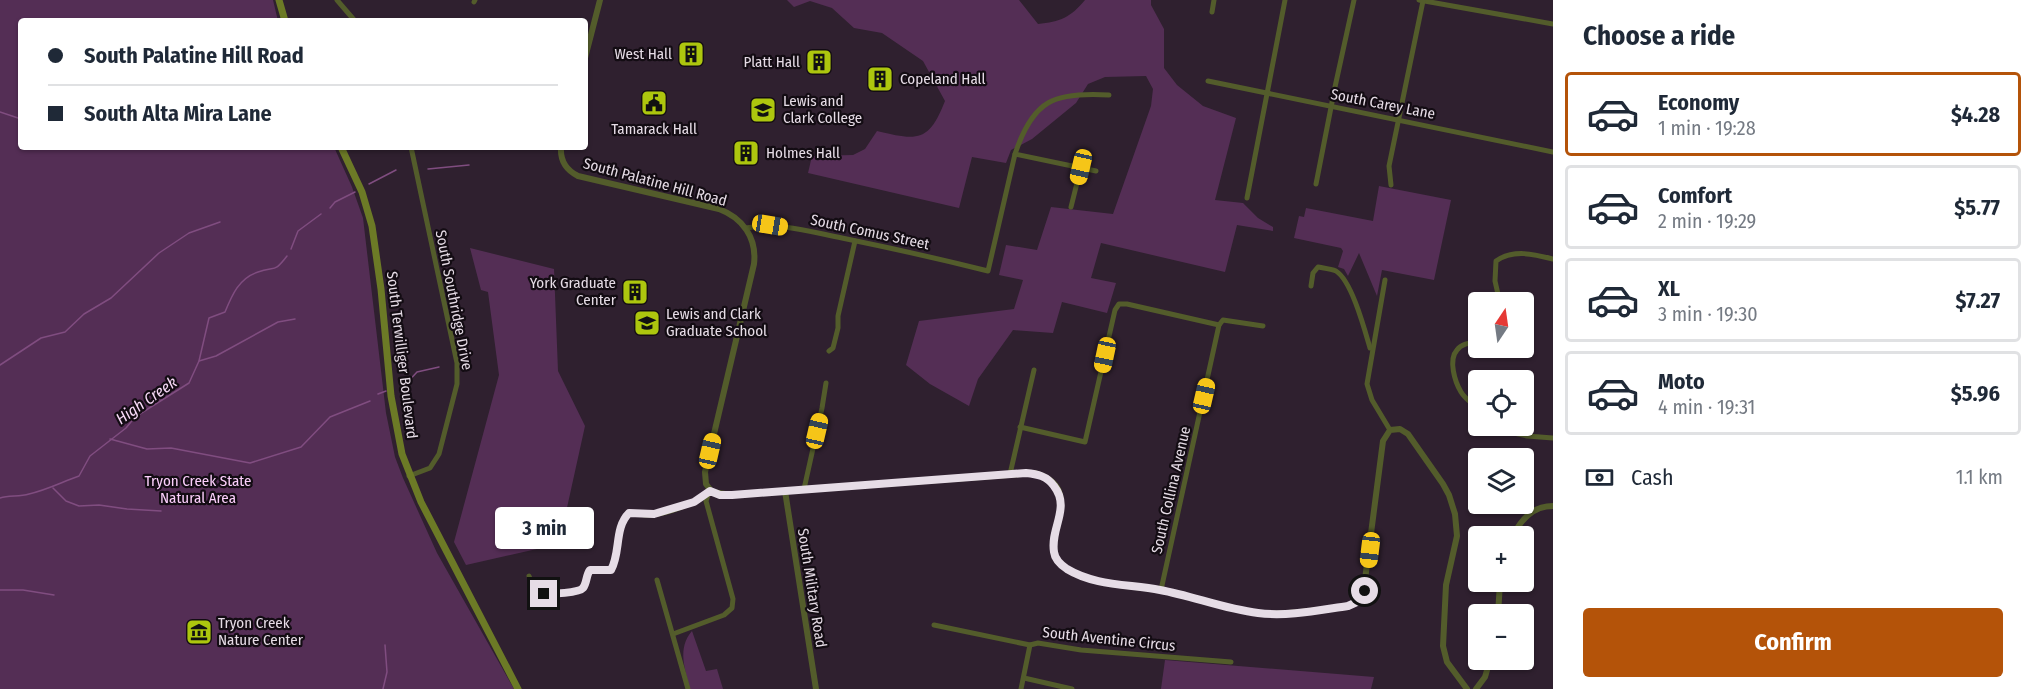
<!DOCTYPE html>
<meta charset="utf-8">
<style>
body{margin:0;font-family:"Fira Sans Condensed",sans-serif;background:#f2f2f3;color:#1f2937;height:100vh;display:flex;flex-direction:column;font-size:22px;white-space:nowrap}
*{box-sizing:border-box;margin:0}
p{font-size:20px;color:#747a83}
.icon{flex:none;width:33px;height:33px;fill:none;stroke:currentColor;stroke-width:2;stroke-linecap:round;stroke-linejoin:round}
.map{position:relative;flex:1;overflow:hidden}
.sheet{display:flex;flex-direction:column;background:#fff;width:480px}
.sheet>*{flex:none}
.banner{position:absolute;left:18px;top:18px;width:570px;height:132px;border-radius:6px;box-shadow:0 2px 4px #0004;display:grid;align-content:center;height:132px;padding:0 30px;background:#fff}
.needle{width:39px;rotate:13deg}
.fabs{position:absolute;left:1468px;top:292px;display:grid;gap:12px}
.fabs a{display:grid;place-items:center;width:66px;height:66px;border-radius:6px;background:#fff;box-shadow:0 2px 4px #0004;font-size:30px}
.end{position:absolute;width:27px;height:27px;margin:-14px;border:8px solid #e6dce6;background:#111;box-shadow:0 0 0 3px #111}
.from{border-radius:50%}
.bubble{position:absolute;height:42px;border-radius:6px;background:#fff;box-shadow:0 2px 4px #0004;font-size:20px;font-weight:700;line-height:42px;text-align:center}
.car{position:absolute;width:18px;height:36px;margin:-18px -9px;border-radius:8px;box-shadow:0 0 4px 2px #0007;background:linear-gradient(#f5c518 24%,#345 0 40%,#f5c518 0 76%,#345 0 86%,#f5c518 0)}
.banner b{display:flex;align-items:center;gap:21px;height:57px;font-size:22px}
.banner b+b{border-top:2px solid #e0e1e3}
.banner i{width:15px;height:15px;background:#1f2937}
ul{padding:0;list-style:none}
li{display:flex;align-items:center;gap:18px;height:84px;margin:0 12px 9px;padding:0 18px;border:3px solid #e0e1e3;border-radius:6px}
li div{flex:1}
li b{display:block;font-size:22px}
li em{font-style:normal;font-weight:700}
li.active{border-color:#b45309}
li>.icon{width:54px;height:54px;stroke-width:1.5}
h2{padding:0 30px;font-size:27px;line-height:72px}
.pay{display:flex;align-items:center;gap:15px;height:66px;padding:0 30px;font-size:22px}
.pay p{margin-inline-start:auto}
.action{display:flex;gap:12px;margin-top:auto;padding:12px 30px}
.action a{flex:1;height:69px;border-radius:6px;background:#b45309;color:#fff;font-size:24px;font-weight:700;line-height:69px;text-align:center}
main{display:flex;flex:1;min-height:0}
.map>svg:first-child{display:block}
</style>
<main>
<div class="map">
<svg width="1553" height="689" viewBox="0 0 1553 689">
<rect width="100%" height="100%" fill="#2f202f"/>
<g fill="#542e55">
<path d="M 0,0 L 273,0 L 278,21 L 21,21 L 21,147 L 334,147 L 352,187 L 363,218 L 386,413 L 395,457 L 403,478 L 437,553 L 514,689 L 0,689 Z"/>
<path d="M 787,0 L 1019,0 L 1038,24 C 1060,22 1071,17 1085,0 L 1151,0 L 1151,5 L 1164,29 L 1164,68 L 1177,85 L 1203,106 L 1236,118 L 1215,200 L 1243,203 L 1258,218 L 1273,227 L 1273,231 L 1237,225 L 1225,272 L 1101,243 L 1091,278 L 1116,283 L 1107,313 L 1062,302 L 1053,333 L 1013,330 L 978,379 L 969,406 L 930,384 L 906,365 L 919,321 L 1014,309 L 1023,280 L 999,275 L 1006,245 L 1037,250 L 1051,207 L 1113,214 L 1151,106 L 1153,89 L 1146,76 L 1105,77 L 1088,84 L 1076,103 L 1032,139 L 1011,150 L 1006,163 L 972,157 L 959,208 L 808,173 L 812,156 L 853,155 L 865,149 L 877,131 C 918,141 929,142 945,101 L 923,61 L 882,33 L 854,28 L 832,8 L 810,1 L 794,7 Z"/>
<path d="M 1379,186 L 1451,200 L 1434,280 L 1382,270 L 1377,296 L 1359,253 L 1348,276 L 1344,269 L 1338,267 L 1343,251 L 1341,248 L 1294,238 L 1299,216 L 1304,217 L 1306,208 L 1373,221 Z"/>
<path d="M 470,248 L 554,269 L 558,371 L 585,426 L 559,544 L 466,565 L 454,542 L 499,375 L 488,292 L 481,290 Z"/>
<path d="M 692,631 L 706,671 L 717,669 L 723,689 L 690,689 C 685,669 677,648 692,631 Z"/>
<path d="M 1165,660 L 1374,677 L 1371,689 L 1161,689 Z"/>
</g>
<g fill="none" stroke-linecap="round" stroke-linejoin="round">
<g stroke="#804d80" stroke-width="1.5">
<path d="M 0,112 L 21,119"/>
<path d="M 428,169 L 469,165"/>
<path d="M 369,184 L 396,170"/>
<path d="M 330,208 L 335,202 L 355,192"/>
<path d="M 291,249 L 298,231 L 321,214"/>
<path d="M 199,361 L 216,356 L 278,322 L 295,319"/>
<path d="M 0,365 L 41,338 L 65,332 L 84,314 L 111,298 L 159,253 L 189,233 L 220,222"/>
<path d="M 405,385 L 417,372 L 439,367"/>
<path d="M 378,394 L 386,391"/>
<path d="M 110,439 L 147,449 L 171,448 L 250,463 L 301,447 L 330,417 L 370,401"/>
<path d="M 53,488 L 66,501 L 79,506 L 99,505 L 127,509 L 161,511"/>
<path d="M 0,498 C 9,495 19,497 29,494 C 47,490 62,482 79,476 L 90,456 L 126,428 L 135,417 L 189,383 L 199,361 L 209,318 L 225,312 C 232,295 239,278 258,272 C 276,266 274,273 287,256"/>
<path d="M 0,590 L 23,590 L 54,595"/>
<path d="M 383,689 L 387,672 L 385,645"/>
</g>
<g stroke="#535c2b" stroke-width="5">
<path d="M 337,0 L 355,21"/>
<path d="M 1419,0 L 1553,24"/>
<path d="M 474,2 L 475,0"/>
<path d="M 1212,12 L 1214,0"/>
<path d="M 1208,81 L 1553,152"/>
<path d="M 1015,154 L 1096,171"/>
<path d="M 1316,184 L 1335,87 L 1354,0"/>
<path d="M 1391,185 L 1389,166 L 1423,1"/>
<path d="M 1247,198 L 1285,0"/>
<path d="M 1071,207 L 1081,167"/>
<path d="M 746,228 C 779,222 811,232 842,238 C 891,248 940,259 988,271 L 1015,154 C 1021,136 1031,113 1048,103 C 1063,94 1092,94 1109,95"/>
<path d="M 1385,280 L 1367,384 L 1372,400 L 1390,430"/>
<path d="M 1311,286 L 1313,273 L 1318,267 C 1323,268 1331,269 1336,271 C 1352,281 1365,331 1370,348"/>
<path d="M 1500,303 L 1495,281 L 1496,261 C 1513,249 1534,254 1553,259"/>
<path d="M 1219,325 L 1223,320 L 1263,326"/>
<path d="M 1479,342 C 1471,343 1462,343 1457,350 C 1448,360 1455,382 1461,392 C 1465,399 1473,404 1479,409"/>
<path d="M 829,351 L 833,348 L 838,328 L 838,316 L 855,241"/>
<path d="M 1494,426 L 1496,429 L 1527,436 L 1553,438"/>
<path d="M 1020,427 L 1085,442 L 1115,310 L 1119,304 L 1127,304 L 1219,325"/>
<path d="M 1010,474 L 1034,370"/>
<path d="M 409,476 L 430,468 L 439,454 L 457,384 L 457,363 L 411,147"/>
<path d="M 804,489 L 822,408 L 826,383"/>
<path d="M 529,576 C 537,599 562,595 581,590 L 590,570 L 609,571 L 613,568 C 618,552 615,533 624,518 C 631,508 640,516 650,515 C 668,514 696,503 710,491"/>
<path d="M 657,580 L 688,689"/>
<path d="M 1161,590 L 1219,325"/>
<path d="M 934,625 L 1030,645 L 1038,643 L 1081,650 L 1231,662"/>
<path d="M 673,634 L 724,615 L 732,608 L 733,599 L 706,501 L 709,492"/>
<path d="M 1024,678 L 1072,689"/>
<path d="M 1021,689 L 1030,645"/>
</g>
<g stroke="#535c2b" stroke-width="6">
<path d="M 585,58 L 600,0"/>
<path d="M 561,147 C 560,161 566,170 578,176 L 719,209 C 743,218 757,238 754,264 L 705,472 L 706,484 L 712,492 L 732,495 L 1034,473 C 1090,488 1037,540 1059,563 C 1082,586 1130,585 1160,590 C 1193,596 1225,609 1258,613 C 1280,616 1305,611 1327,609 C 1340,607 1356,608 1363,595 L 1383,441 L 1390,430 L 1400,429 L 1408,434 L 1443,484 L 1449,495 L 1455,514 L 1457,536 L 1446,585 L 1443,646 L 1447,662 L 1467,689"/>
<path d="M 785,491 L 816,689"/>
<path d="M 1512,537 C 1521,520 1532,506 1553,506"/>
<path d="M 1498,615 L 1500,582"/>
<path d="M 1476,689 L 1485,677 L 1490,660"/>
</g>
<g stroke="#6c7a26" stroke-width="7">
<path d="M 279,0 L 285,21"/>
<path d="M 341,147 L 362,192 L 372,226 L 381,289 L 391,396 L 402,454 L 421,502 L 518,689"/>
</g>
</g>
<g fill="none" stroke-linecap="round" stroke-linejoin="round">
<path stroke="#e6dce6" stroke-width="8" d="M 544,594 C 551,594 579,593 583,588 C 587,583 586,575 590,570 L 611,570 C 621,552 614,528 629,513 L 654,514 L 694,502 L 710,491 L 720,495 L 732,495 L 1026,473 C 1037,474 1047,476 1054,486 C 1071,508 1050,528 1054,552 C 1055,560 1061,565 1067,569 C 1095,586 1129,584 1160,590 C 1193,596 1224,609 1258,613 C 1287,617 1320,610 1348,606 L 1359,601 L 1365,591"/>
</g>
<defs>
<symbol id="building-square" viewBox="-11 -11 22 22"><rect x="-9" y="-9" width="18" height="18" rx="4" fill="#adc60e" stroke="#130c13"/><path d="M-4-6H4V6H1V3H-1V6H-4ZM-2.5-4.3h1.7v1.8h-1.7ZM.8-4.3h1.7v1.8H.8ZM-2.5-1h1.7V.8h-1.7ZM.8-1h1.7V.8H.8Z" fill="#111"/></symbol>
<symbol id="civic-square" viewBox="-11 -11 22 22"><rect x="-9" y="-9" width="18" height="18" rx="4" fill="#adc60e" stroke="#130c13"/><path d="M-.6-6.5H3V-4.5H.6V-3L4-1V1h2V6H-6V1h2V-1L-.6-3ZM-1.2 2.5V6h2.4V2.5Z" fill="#111"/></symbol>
<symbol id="university-square" viewBox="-11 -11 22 22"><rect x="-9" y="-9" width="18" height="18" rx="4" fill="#adc60e" stroke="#130c13"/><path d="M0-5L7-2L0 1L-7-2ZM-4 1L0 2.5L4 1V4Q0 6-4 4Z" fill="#111"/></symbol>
<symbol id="museum-square" viewBox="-11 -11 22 22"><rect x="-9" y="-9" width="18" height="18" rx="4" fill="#adc60e" stroke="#130c13"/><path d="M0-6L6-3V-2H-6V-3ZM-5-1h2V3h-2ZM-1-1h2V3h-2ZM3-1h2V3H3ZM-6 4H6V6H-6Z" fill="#111"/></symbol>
</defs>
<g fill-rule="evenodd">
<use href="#building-square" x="676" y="39" width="30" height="30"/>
<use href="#building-square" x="804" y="47" width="30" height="30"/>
<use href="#building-square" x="865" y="64" width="30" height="30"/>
<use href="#civic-square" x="639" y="88" width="30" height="30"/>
<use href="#university-square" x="748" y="95" width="30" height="30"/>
<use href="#building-square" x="731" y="138" width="30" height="30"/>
<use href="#building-square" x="620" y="277" width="30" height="30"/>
<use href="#university-square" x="632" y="308" width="30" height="30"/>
<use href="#museum-square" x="184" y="617" width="30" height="30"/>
</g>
<g text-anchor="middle" stroke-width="4.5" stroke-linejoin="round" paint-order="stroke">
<g font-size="15" fill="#e6dce6" stroke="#130c13" text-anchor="start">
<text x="672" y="59" text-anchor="end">West Hall</text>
<text x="800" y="67" text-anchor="end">Platt Hall</text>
<text x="900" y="84">Copeland Hall</text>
<text x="783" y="106">Lewis and<tspan x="783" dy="17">Clark College</tspan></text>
<text x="654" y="134" text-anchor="middle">Tamarack Hall</text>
<text x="766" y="158">Holmes Hall</text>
<text x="616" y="288" text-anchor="end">York Graduate<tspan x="616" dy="17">Center</tspan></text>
<text x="666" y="319">Lewis and Clark<tspan x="666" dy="17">Graduate School</tspan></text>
<text x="218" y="628">Tryon Creek<tspan x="218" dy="17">Nature Center</tspan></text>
</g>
<g font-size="15" fill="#e6dce6" stroke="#130c13">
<text transform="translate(1383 104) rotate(11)" y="5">South Carey Lane</text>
<text transform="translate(655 182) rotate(15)" y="5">South Palatine Hill Road</text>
<text transform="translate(870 232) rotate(12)" y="5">South Comus Street</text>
<text transform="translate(454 300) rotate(79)" y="5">South Southridge Drive</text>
<text transform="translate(402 355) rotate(83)" y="5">South Terwilliger Boulevard</text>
<text transform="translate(1171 490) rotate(-77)" y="5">South Collina Avenue</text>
<text transform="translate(812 588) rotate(81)" y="5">South Military Road</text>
<text transform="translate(1109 639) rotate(6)" y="5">South Aventine Circus</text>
</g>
<g font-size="15" fill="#fccffc" stroke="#130c13">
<text x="198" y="486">Tryon Creek State<tspan x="198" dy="17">Natural Area</tspan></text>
</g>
<g font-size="16" font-style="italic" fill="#f7d9f7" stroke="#130c13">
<text transform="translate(146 400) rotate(-35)" y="6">High Creek</text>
</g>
</g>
</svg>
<div class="fabs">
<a><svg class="needle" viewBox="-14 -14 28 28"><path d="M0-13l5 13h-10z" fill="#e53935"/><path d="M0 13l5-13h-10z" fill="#747a83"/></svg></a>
<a><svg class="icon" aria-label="locate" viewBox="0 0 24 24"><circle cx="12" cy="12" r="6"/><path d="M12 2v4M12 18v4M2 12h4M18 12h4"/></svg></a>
<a><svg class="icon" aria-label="layers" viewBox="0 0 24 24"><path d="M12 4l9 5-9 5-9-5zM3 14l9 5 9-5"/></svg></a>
<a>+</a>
<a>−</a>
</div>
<i class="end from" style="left:1365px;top:591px"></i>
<i class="end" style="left:544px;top:594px"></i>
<div class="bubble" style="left:495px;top:507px;width:99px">3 min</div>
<i class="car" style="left:1081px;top:167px;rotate:193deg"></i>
<i class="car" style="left:770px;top:225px;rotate:99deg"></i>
<i class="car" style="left:1105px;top:355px;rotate:192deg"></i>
<i class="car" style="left:1204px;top:396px;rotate:13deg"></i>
<i class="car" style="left:817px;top:431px;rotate:13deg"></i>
<i class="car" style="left:710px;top:451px;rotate:13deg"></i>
<i class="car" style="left:1370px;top:550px;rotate:187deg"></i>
<div class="banner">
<b><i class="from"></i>South Palatine Hill Road</b>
<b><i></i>South Alta Mira Lane</b>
</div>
</div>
<section class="sheet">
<h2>Choose a ride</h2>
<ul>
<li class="active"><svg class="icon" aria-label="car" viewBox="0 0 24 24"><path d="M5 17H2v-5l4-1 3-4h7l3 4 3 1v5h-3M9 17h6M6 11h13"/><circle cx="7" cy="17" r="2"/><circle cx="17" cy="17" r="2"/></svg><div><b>Economy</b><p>1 min · 19:28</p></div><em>$4.28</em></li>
<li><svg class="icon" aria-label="car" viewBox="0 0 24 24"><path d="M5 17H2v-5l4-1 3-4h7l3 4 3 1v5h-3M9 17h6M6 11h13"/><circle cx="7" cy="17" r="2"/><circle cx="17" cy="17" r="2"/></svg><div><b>Comfort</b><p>2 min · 19:29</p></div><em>$5.77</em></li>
<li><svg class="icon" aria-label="car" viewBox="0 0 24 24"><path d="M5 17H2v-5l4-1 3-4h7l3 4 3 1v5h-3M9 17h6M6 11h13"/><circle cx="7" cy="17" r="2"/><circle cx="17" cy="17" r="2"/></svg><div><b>XL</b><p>3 min · 19:30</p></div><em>$7.27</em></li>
<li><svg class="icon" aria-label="car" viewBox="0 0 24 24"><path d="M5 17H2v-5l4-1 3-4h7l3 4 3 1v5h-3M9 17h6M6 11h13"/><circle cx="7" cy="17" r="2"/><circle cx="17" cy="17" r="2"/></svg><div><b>Moto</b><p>4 min · 19:31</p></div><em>$5.96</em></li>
</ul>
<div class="pay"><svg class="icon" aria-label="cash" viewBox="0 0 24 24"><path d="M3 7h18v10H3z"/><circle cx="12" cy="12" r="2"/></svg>Cash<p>1.1 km</p></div>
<div class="action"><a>Confirm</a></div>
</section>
</main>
